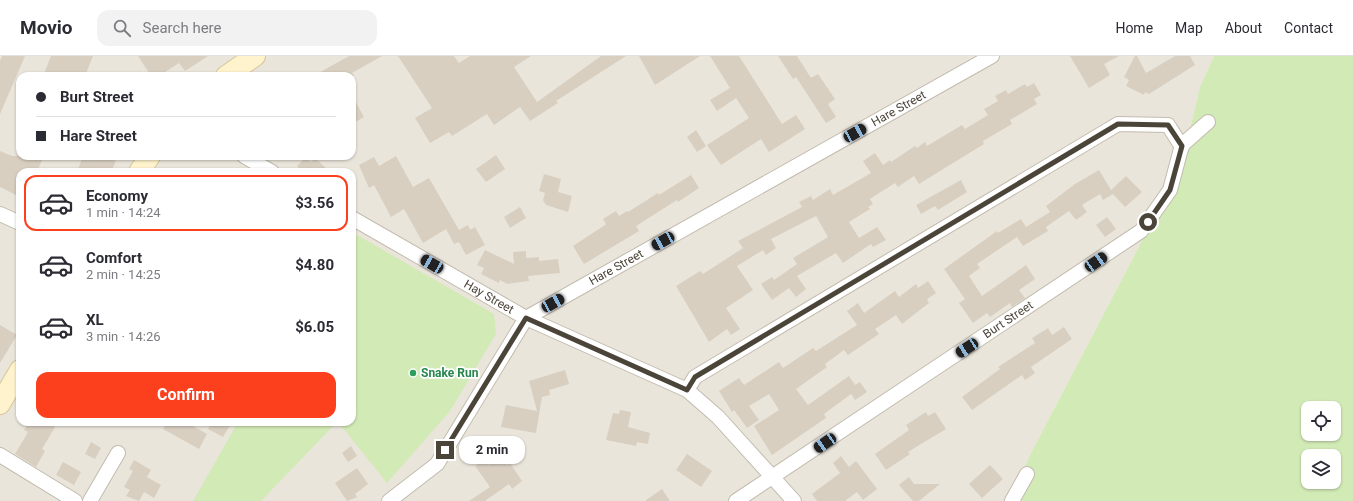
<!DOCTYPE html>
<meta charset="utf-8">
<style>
body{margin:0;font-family:Roboto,sans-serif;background:#f2f2f3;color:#2b2b33;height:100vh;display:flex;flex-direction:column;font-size:15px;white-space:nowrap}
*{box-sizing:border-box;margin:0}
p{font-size:13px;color:#7c7c81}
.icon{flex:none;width:22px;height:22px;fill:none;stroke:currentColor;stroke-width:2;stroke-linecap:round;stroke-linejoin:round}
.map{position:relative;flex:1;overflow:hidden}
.details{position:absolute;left:16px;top:112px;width:340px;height:258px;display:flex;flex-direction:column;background:#fff;border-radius:12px;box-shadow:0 1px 3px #0004}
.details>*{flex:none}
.hud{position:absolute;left:16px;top:16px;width:340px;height:88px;border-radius:12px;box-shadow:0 1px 3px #0004;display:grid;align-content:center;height:88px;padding:0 20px;background:#fff}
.buttons{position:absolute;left:1301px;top:345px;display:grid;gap:8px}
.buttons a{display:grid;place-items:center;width:40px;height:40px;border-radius:8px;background:#fff;box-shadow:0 1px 3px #0004;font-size:20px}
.end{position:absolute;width:18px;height:18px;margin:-9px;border:5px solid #4b4439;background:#fff;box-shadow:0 0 0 2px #fff}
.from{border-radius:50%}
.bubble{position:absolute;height:28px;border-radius:12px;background:#fff;box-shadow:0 1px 3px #0004;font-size:13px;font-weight:700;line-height:28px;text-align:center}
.car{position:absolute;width:12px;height:24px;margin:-12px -6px;border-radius:5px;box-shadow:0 0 3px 1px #0007;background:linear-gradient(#222 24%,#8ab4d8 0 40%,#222 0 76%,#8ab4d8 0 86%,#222 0)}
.hud b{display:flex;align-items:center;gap:14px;height:38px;font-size:15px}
.hud b+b{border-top:1px solid #e1e1e2}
.hud i{width:10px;height:10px;background:#2b2b33}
ul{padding:7px 0 0;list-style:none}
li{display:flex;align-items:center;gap:12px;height:56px;margin:0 8px 6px;padding:0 12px;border:2px solid transparent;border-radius:12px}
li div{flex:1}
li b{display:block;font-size:15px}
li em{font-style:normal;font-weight:700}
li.on{border-color:#fc3f1d}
li>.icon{width:36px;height:36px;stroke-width:1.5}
.button{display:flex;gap:8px;margin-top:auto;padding:8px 20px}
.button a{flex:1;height:46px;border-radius:12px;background:#fc3f1d;color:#fff;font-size:16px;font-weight:700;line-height:46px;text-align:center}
header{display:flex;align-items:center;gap:24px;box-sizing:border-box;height:56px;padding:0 20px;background:#fff;border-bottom:1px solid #e1e1e2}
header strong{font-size:19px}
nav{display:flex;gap:22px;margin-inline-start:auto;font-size:14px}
.search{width:280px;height:36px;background:#f2f2f3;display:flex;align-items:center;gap:10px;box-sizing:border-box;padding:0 14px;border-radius:12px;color:#7c7c81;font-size:15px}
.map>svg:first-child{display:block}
</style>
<header>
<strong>Movio</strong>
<div class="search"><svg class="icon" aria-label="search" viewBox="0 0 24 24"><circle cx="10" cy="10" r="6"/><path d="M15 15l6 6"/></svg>Search here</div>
<nav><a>Home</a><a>Map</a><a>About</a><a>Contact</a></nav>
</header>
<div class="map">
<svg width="1353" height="445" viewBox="0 0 1353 445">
<rect width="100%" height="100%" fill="#f6f3ec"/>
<path fill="#eae5da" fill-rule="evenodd" d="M 0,0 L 1214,0 L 1200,31 L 1175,136 L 1143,183 L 1030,399 L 1010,445 L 0,445 ZM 20,20 L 352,20 L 352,100 L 20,100 ZM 20,116 L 352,116 L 352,366 L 20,366 Z"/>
<g fill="#d2eab5" fill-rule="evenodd">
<path d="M 1214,0 L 1353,0 L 1353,445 L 1010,445 L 1030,399 L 1143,183 L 1175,136 L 1200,31 ZM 1308,352 L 1334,352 L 1334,378 L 1308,378 ZM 1308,400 L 1334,400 L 1334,426 L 1308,426 Z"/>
<path d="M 352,176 L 494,258 L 496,278 L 450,355 L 387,427 L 338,366 L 352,366 Z"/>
<path d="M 238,366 L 337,366 L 261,445 L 193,445 Z"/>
</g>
<g fill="#d8cfc1">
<path d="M 2,0 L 25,0 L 0,58 L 0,5 Z"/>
<path d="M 51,0 L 93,0 L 85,20 L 43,20 Z"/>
<path d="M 138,0 L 208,0 L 185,15 L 179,7 L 159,20 L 151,20 Z"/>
<path d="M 349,0 L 382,0 L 352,17 L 354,20 L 313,20 Z"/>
<path d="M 398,0 L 454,0 L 459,7 L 470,0 L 531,0 L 514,11 L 537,46 L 601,0 L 626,0 L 556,45 L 558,47 L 530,65 L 520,51 L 494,69 L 487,58 L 452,80 L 449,76 L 430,87 L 415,62 L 432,52 Z"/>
<path d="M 639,0 L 700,0 L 655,29 Z"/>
<path d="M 710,0 L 739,0 L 782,68 L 796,59 L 805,73 L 769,96 L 761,83 L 721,109 L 707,89 L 749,62 L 736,42 L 717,55 L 710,44 L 730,32 Z"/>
<path d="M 778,0 L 797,0 L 811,22 L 818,18 L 835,43 L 828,48 L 836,61 L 826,67 L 796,21 L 793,23 Z"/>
<path d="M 1070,0 L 1119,0 L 1104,8 L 1110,19 L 1089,32 Z"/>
<path d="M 1135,0 L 1137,0 L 1146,17 L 1175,0 L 1190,0 L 1195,9 L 1149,38 L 1145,36 L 1144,39 L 1126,30 L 1129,24 L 1124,21 Z"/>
<path d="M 1034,27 L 1041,39 L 1034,43 L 1037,48 L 1010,64 L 1012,68 L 983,85 L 984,88 L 919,128 L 914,120 L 898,131 L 895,127 L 870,143 L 873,148 L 868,151 L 870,153 L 849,166 L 859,182 L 877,171 L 886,184 L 873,191 L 871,188 L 843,207 L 836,197 L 797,220 L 806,233 L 796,241 L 789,232 L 772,244 L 761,228 L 772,221 L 774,224 L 797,208 L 793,202 L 828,181 L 816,160 L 771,183 L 776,192 L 766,199 L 763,194 L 737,210 L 753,234 L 726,252 L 740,273 L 731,279 L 727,273 L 709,286 L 676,230 L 700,215 L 703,218 L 743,192 L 738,185 L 802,151 L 799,146 L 811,140 L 813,144 L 830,133 L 833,139 L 871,117 L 863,105 L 875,97 L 883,109 L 890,104 L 891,106 L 915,90 L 917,92 L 925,86 L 927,90 L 962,69 L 965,73 L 988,59 L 984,53 L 998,45 L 995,40 L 1006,34 L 1008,38 L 1025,28 L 1027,31 Z"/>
<path d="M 352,39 L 364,61 L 352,68 Z"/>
<path d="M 696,74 L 706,90 L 697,96 L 687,81 Z"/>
<path d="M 0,95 L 12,100 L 37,100 L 43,102 L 37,116 L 20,116 L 20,141 L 0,131 Z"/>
<path d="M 496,99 L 505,113 L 486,126 L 476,113 Z"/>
<path d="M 83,100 L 104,100 L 116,105 L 111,116 L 77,116 Z"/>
<path d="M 396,100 L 413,131 L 429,122 L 459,174 L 468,169 L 470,174 L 475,171 L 485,189 L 466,199 L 459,186 L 454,188 L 446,173 L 423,187 L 404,153 L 391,161 L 374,129 L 369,132 L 359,109 L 374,101 L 379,110 Z"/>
<path d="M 306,101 L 311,106 L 315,102 L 330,116 L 303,116 L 297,110 Z"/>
<path d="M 1099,114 L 1111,134 L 1126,120 L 1142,136 L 1125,151 L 1113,138 L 1103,144 L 1100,138 L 1082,149 L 1087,156 L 1076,164 L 1069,155 L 1046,171 L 1048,175 L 1023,190 L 1017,181 L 977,208 L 980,212 L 969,220 L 982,240 L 1026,209 L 1035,223 L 1019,234 L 1025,242 L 1012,251 L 1010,247 L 990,261 L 987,257 L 973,267 L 959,247 L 965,243 L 944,213 L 997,175 L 998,177 L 1021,163 L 1026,171 L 1050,156 L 1046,150 L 1075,128 Z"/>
<path d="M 544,118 L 561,123 L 558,136 L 572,140 L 568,156 L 546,149 L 543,144 L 545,137 L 539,135 Z"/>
<path d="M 691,119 L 699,132 L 678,146 L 677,144 L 636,170 L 639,175 L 584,208 L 573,190 L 605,169 L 606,168 L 603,163 L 616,155 L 619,160 L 627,155 L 628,156 L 658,137 L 659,139 Z"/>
<path d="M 961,124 L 967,136 L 938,154 L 935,150 L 921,158 L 916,149 Z"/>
<path d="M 520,151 L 526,162 L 510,172 L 504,161 Z"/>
<path d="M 1107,161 L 1116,173 L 1105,181 L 1096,169 Z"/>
<path d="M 485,194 L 514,208 L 513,196 L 526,195 L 526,202 L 539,201 L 539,205 L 558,203 L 560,217 L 528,220 L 529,225 L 507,228 L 500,224 L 499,227 L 481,218 L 484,212 L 477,209 Z"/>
<path d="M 928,225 L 936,237 L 927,243 L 929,247 L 902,268 L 896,259 L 875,273 L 879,278 L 848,299 L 844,294 L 825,308 L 827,311 L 796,333 L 808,349 L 849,320 L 855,329 L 860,326 L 867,336 L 855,344 L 851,338 L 824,358 L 826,362 L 772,399 L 754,370 L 779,354 L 769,338 L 749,350 L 759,364 L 747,372 L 734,354 L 732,356 L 719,335 L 739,322 L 744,329 L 779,306 L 783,312 L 813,292 L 816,295 L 857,269 L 847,255 L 858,247 L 864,257 L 895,235 L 899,241 L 916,228 L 918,232 Z"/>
<path d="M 0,269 L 17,279 L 0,307 Z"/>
<path d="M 1064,271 L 1072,283 L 1031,311 L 1035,317 L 1025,324 L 1022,319 L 972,354 L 962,341 L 1000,313 L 998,311 L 1035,287 L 1032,282 L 1048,272 L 1052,279 Z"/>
<path d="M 565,314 L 569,328 L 549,334 L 550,339 L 542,341 L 536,377 L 501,371 L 506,349 L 537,355 L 529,325 Z"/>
<path d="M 620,354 L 631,356 L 628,371 L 650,377 L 648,388 L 637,386 L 636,390 L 606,384 L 613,357 L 619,358 Z"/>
<path d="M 926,356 L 928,360 L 935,356 L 946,373 L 908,396 L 910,398 L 886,414 L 875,398 L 909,374 L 906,369 Z"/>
<path d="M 29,366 L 46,366 L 55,371 L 42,393 L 45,395 L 36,411 L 15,398 L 28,376 L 24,374 Z"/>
<path d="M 167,366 L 186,366 L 207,378 L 199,393 L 163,373 Z"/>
<path d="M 212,366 L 232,366 L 223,381 L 208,373 Z"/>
<path d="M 91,386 L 101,392 L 95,403 L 85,398 Z"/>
<path d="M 351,390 L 357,400 L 348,406 L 342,397 Z"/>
<path d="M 687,398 L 712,415 L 701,431 L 676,414 Z"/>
<path d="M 501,400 L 507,409 L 510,407 L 522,425 L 512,433 L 509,428 L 485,445 L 469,445 L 490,431 L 475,410 L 485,404 L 488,409 Z"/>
<path d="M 841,400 L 849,411 L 856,405 L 877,433 L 863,444 L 857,436 L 845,445 L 817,445 L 812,438 L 840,417 L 833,407 Z"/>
<path d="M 134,404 L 151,414 L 147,421 L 161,429 L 154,442 L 144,436 L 139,445 L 126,440 L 130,434 L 124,431 L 133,415 L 129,413 Z"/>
<path d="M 63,406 L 81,416 L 74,429 L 56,419 Z"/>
<path d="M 990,409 L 1003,423 L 982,442 L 969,428 Z"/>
<path d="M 357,412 L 368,428 L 355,438 L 357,441 L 347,445 L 335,427 Z"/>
<path d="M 909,421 L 914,428 L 940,428 L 919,445 L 913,445 L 899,429 Z"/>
<path d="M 662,433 L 670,445 L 645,445 Z"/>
</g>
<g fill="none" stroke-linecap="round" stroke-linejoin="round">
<defs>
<g id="minor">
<path d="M 244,100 L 272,116"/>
<path d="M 0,158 L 20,167"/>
<path id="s1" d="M 352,162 L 526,262 L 687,334 L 718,361 L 794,445"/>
<path d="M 687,334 L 695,321 L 1118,68 L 1168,69 L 1182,91"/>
<path d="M 0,399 L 75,445"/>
<path d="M 90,445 L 118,397"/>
<path id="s2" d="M 389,445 L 437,408 L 526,262 L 992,0"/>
<path id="s3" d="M 736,445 L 1141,175 L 1170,134 L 1182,89 L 1208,66"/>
<path d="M 1012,445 L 1027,418"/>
</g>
<g id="secondary">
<path d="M 226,20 L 255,0"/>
<path d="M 139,116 L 150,100"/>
<path d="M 0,348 L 20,314"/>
</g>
</defs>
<use href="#minor" stroke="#c2bbae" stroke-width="16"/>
<use href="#secondary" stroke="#d6c79b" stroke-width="22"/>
<use href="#minor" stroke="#fff" stroke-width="14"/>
<use href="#secondary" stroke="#fff3cd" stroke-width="20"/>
</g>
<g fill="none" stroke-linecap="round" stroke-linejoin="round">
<path stroke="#4b4439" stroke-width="5" d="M 445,394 L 526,262 L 687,334 L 695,321 L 1118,68 L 1168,69 L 1182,90 L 1170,134 L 1148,166"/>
</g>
<circle fill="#2e9e5b" stroke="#fff" stroke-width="1.5" cx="413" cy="317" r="4"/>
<g text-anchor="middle" stroke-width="3.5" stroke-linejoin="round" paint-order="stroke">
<g font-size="12" fill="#4b4439" stroke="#fff">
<text dy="4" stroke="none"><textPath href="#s2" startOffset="659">Hare Street</textPath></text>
<text dy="4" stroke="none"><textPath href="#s2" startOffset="335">Hare Street</textPath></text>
<text dy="4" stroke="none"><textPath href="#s1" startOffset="158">Hay Street</textPath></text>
<text dy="4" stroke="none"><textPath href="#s3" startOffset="327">Burt Street</textPath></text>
</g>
<g font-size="12" font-weight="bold" fill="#27864d" stroke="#fff" text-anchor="start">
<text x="421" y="321">Snake Run</text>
</g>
</g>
</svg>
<div class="buttons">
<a><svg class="icon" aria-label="locate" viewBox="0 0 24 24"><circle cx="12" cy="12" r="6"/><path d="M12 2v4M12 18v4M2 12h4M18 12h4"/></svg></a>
<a><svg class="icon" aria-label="layers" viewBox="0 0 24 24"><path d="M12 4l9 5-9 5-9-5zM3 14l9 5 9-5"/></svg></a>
</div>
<i class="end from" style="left:1148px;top:166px"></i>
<i class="end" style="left:445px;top:394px"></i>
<div class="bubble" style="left:459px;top:380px;width:66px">2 min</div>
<i class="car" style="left:855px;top:77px;rotate:61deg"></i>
<i class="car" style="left:663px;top:185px;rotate:241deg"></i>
<i class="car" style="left:1096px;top:206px;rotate:56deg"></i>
<i class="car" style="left:432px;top:208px;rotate:300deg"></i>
<i class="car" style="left:553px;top:247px;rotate:61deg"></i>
<i class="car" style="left:967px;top:292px;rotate:237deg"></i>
<i class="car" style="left:825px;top:387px;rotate:236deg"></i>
<div class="hud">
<b><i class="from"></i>Burt Street</b>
<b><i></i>Hare Street</b>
</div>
<section class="details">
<ul>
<li class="on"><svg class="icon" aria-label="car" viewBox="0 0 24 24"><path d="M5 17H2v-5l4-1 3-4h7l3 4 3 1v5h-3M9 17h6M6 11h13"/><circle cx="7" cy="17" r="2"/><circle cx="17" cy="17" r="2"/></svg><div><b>Economy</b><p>1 min · 14:24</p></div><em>$3.56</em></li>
<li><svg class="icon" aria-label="car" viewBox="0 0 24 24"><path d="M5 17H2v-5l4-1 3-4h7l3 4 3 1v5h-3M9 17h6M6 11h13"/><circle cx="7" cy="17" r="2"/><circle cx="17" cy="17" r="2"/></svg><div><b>Comfort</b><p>2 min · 14:25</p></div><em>$4.80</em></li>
<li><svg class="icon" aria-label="car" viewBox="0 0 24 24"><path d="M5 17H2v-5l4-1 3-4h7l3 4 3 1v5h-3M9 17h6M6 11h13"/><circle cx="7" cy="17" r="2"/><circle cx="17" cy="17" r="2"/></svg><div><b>XL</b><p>3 min · 14:26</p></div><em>$6.05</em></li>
</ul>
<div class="button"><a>Confirm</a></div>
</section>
</div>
